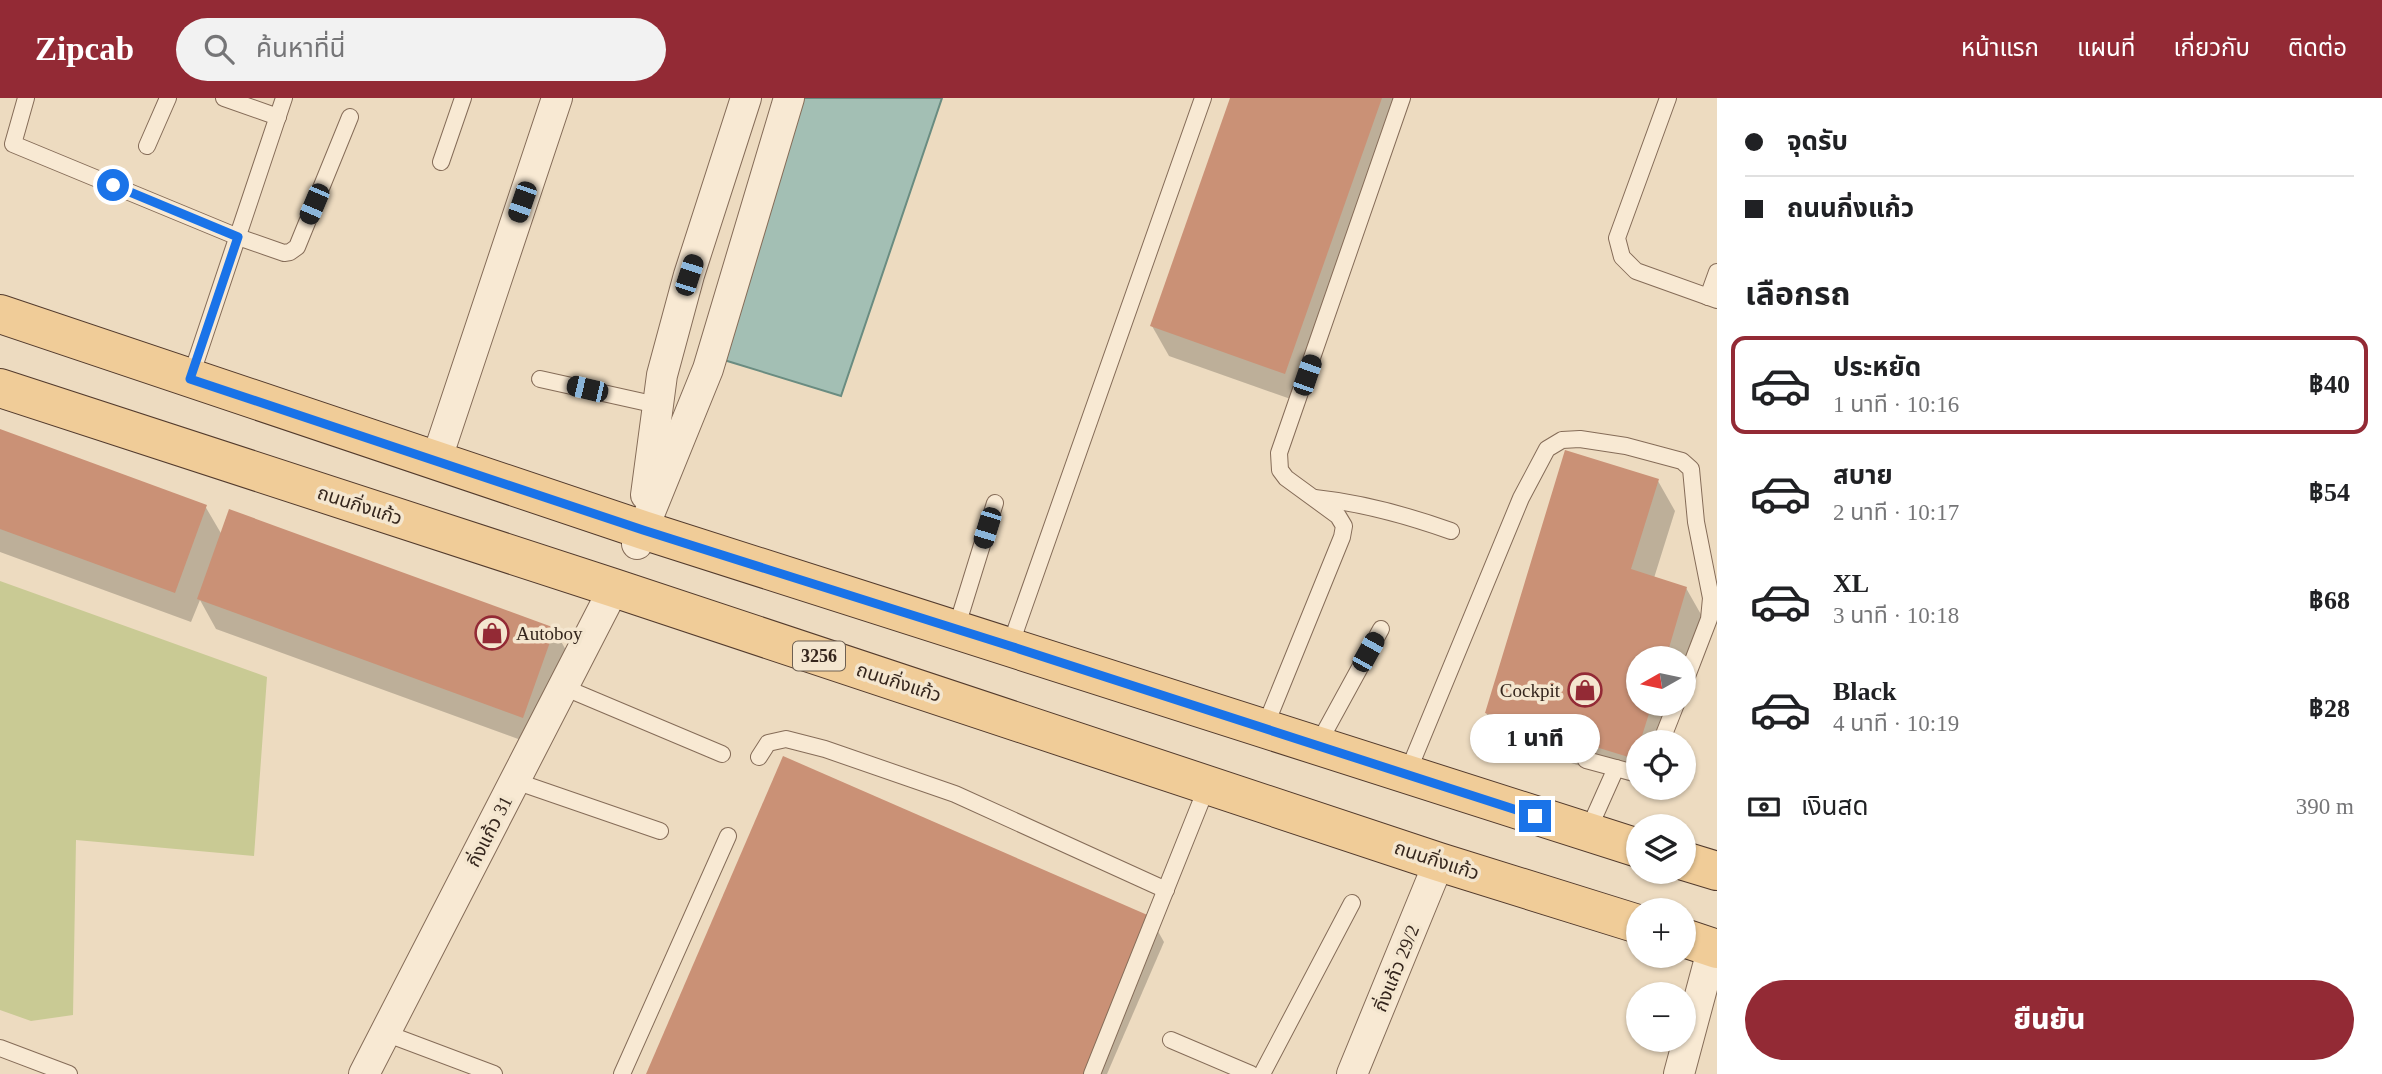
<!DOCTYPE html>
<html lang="th">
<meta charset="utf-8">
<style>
body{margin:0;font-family:"Times New Roman","Noto Sans Thai",serif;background:#f2f2f2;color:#202124;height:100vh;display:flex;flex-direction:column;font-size:26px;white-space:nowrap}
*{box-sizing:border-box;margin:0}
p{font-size:23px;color:#757577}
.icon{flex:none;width:38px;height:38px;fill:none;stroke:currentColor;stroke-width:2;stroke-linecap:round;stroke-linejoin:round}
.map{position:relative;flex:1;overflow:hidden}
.sheet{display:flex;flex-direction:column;background:#fff;width:665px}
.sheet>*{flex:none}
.guide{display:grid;align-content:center;height:154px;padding:0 28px;background:#fff}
.needle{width:46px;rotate:261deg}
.fabs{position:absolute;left:1626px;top:548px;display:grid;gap:14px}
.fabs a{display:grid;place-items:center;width:70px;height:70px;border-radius:50%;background:#fff;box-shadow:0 2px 5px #0004;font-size:35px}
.end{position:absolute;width:32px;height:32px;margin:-16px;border:9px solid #1a73e8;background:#fff;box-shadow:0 0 0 4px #fff}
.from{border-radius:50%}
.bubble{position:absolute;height:49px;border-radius:24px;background:#fff;box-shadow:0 2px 5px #0004;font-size:23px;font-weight:800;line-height:49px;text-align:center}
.car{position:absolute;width:21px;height:42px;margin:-21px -10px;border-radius:9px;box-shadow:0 0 5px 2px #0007;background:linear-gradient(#222 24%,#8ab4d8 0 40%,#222 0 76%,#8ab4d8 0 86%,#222 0)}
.guide b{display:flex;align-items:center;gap:24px;height:66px;font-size:26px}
.guide b+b{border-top:2px solid #e0e0e0}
.guide i{width:18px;height:18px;background:#202124}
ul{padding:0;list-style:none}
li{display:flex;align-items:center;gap:21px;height:98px;margin:0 14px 10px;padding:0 14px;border:4px solid transparent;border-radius:14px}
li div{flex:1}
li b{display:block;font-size:26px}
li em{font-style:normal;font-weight:800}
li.on{border-color:#932a35}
li>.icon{width:63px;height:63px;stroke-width:1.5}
h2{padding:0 28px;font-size:32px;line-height:84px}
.pay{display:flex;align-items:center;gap:18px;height:77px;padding:0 28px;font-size:26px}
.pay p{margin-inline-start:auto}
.button{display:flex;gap:14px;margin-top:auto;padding:14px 28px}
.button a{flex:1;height:80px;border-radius:42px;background:#932a35;color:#fff;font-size:28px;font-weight:800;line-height:80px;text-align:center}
header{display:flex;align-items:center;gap:42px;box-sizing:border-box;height:98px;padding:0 35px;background:#932a35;color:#fff}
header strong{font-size:33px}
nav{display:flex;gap:38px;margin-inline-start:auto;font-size:24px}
.search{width:490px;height:63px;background:#f2f2f2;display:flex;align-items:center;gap:18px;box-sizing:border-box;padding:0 24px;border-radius:38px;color:#757577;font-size:26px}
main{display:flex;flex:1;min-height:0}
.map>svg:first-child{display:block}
</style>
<header>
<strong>Zipcab</strong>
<div class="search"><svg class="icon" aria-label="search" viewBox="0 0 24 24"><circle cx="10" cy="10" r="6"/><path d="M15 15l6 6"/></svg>ค้นหาที่นี่</div>
<nav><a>หน้าแรก</a><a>แผนที่</a><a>เกี่ยวกับ</a><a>ติดต่อ</a></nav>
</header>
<main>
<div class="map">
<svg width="1717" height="976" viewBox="0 0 1717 976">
<rect width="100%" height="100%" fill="#eddbc0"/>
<path fill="#c9ca94" d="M 0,483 L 267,579 L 254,758 L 76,742 L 73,917 L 31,923 L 0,912 Z"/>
<path fill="#a3bfb4" stroke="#6a8c81" stroke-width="2" d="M 788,0 L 942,0 L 841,298 L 724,262 Z"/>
<g fill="#0003">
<path d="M 1232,0 L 1409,0 L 1302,305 L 1169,258 L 1152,228 Z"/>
<path d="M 0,333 L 205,408 L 222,437 L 554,531 L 571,561 L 540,649 L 216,531 L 200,502 L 191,524 L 0,454 Z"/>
<path d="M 1658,383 L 1675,413 L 1654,480 L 1686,490 L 1703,520 L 1684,586 L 1684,560 L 1638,560 L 1638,606 L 1677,606 L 1666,644 L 1638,644 L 1638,686 L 1504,644 L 1486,615 Z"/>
<path d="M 1151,821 L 1164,844 L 1107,976 L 648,976 Z"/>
</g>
<g fill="#ca9176">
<path d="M 1230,0 L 1382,0 L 1285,276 L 1150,228 Z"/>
<path d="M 0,331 L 207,407 L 175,495 L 0,431 Z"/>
<path d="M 1565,352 L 1659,381 L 1631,471 L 1687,489 L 1666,560 L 1638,560 L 1638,606 L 1652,606 L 1640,644 L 1638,644 L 1635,661 L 1485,615 Z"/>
<path d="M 229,411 L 555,530 L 523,620 L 197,501 Z"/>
<path d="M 783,658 L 1152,819 L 1085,976 L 646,976 Z"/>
</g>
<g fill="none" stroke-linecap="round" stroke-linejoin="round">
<defs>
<g id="lane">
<path d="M 26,0 L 13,46 L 238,139 L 284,155 L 290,154 L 297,149 L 350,19"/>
<path d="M 224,0 L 278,19"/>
<path d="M 1668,0 L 1617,140 L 1622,159 L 1636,173 L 1717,202"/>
<path d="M 147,48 L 168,0"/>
<path d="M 441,64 L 463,0"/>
<path d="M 1708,199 L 1717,174"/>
<path d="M 190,281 L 284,0"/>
<path d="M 540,281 L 657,307"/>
<path d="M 1315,400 C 1363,405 1406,417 1451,433"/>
<path d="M 956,531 L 995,405"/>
<path d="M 1010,548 L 1203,0"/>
<path d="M 563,589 L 722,656"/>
<path d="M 1264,631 L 1342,439 L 1344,428 L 1338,418 L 1286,380 L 1280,372 L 1279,355 L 1402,0"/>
<path d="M 1661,644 L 1676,606"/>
<path d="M 1317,648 L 1381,531"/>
<path d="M 759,659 L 768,645 L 786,641 L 825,651 L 955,696 L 1166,792"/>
<path d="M 1586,662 L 1638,676"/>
<path d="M 1407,676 L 1521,400 L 1547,351 L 1562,342 L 1580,341 L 1626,348 L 1682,363 L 1691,371 L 1696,424 L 1711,500 L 1709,521 L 1684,586"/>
<path d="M 515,683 L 660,733"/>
<path d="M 1587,735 L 1616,670"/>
<path d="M 385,935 L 494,976"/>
<path d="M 1171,942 L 1251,976"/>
<path d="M 0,950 L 69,976"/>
<path d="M 622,976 L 728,738"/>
<path d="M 1092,976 L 1208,686"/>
<path d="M 1262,976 L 1352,805"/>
</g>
<g id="street">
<path d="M 436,363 L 557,0"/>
<path d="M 646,397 L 662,277 L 689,177 L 746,0"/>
<path d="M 637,446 L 708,271 L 789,0"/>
<path d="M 364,976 L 614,490"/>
<path d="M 1352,976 L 1439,764"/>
<path d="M 1679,976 L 1713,849"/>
</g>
<g id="primary">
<path d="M 0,216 L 643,432 L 1638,750"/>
<path d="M 0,290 L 614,490 L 1439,764 L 1638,826"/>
<path d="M 1684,763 L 1717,773"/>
<path d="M 1684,840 L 1717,851"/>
</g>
</defs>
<use href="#lane" stroke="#856c58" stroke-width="18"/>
<use href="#street" stroke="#856c58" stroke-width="32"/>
<use href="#primary" stroke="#533b2d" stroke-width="40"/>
<use href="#lane" stroke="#f8e9d3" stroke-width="16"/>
<use href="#street" stroke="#f8e9d3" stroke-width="30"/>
<use href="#primary" stroke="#f0cc98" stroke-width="38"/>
</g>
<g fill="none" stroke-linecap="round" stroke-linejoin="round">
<path stroke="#1a73e8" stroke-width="9" d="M 113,87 L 238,139 L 190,281 L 643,432 L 1010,548 L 1535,718"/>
</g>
<defs>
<symbol id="shop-ring" viewBox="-11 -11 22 22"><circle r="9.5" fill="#f4e6cf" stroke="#932a35" stroke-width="1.5"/><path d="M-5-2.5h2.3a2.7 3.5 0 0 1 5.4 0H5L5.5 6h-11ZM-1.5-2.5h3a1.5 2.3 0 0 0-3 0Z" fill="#932a35"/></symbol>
</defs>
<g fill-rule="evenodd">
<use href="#shop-ring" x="473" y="516" width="38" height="38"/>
<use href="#shop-ring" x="1566" y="573" width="38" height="38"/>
</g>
<g text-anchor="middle" stroke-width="7" stroke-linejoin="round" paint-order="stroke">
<rect fill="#f4e6cf" stroke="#6e6052" stroke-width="2" x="793" y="543.5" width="52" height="29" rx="5"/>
<g font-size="18" font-weight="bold" fill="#35261d">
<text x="819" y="564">3256</text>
</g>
<g font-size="19" fill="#35261d" stroke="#f4e6cf">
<text transform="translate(360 407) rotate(18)" y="7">ถนนกิ่งแก้ว</text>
<text transform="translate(899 584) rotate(18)" y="7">ถนนกิ่งแก้ว</text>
<text transform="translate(489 733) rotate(-63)" y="7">กิ่งแก้ว 31</text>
<text transform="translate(1437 762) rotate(18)" y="7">ถนนกิ่งแก้ว</text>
<text transform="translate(1396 870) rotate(-68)" y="7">กิ่งแก้ว 29/2</text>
</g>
<g font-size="19" fill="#35261d" stroke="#f4e6cf" text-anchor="start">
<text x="516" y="542">Autoboy</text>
<text x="1560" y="599" text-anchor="end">Cockpit</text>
</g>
</g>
</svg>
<div class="fabs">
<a><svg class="needle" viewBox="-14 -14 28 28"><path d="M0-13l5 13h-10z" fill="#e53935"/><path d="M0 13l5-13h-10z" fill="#757577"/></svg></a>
<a><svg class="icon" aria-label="locate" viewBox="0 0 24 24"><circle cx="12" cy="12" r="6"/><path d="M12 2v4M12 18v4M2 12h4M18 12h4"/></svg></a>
<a><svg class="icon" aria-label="layers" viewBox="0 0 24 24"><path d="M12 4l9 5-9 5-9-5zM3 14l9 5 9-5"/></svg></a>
<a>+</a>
<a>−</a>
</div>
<i class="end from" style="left:113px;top:87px"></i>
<i class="end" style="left:1535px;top:718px"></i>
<div class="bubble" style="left:1470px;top:616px;width:130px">1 นาที</div>
<i class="car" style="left:522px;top:104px;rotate:199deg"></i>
<i class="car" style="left:314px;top:106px;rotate:203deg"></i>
<i class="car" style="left:689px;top:177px;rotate:18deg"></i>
<i class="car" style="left:1307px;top:277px;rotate:19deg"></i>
<i class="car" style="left:587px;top:291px;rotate:283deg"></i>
<i class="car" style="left:987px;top:430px;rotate:197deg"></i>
<i class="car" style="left:1368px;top:554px;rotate:29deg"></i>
</div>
<section class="sheet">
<div class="guide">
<b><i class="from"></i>จุดรับ</b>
<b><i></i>ถนนกิ่งแก้ว</b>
</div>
<h2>เลือกรถ</h2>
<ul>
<li class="on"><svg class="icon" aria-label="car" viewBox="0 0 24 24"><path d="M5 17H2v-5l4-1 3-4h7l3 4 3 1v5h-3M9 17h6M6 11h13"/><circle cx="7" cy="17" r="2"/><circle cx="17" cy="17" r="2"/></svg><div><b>ประหยัด</b><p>1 นาที · 10:16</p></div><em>฿40</em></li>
<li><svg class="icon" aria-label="car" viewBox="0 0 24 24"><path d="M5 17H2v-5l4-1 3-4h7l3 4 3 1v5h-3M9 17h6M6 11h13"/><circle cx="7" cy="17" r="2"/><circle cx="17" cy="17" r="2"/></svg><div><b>สบาย</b><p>2 นาที · 10:17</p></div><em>฿54</em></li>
<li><svg class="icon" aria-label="car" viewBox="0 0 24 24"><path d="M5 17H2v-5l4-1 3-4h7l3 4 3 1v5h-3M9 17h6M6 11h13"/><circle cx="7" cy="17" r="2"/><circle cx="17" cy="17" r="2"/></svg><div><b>XL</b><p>3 นาที · 10:18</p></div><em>฿68</em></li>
<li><svg class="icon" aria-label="car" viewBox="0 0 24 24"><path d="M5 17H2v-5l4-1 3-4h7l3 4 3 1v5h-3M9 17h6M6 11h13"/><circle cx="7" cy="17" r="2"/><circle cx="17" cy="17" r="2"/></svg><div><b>Black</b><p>4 นาที · 10:19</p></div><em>฿28</em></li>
</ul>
<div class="pay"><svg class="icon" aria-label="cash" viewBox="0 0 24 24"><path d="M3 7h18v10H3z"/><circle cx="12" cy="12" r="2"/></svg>เงินสด<p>390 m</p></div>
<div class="button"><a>ยืนยัน</a></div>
</section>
</main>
